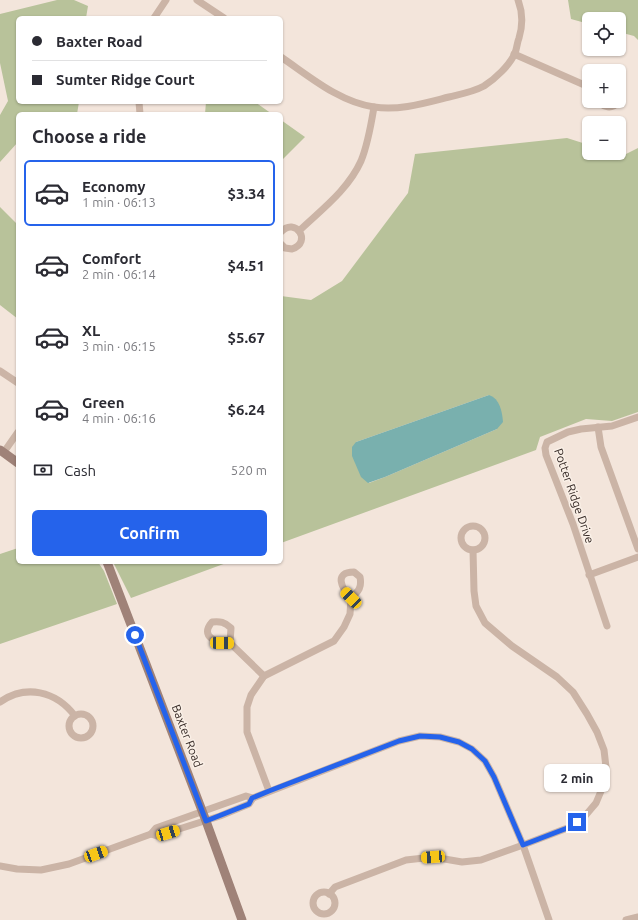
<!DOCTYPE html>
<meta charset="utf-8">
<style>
body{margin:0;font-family:Ubuntu,sans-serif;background:#f7f7f7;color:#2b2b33;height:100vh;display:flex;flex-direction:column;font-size:15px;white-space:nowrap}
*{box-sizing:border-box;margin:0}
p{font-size:13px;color:#7c7c81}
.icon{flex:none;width:22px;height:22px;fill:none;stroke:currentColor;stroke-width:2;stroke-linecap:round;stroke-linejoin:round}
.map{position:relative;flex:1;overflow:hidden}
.details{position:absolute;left:16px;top:112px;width:267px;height:452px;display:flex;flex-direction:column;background:#fff;border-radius:6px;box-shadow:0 1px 3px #0004}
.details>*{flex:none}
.hud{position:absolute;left:16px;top:16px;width:267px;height:88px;border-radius:6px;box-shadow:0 1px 3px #0004;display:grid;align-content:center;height:88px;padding:0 16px;background:#fff}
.controls{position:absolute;left:582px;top:12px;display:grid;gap:8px}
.controls a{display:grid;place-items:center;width:44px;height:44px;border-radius:6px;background:#fff;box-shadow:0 1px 3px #0004;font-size:20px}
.end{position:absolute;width:18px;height:18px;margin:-9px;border:5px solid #2563eb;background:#fff;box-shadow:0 0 0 2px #fff}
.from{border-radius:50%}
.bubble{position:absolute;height:28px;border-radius:6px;background:#fff;box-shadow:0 1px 3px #0004;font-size:13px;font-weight:700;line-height:28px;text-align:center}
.car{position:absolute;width:12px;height:24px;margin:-12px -6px;border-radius:5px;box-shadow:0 0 3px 1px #0007;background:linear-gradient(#f5c518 24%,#345 0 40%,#f5c518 0 76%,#345 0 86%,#f5c518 0)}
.hud b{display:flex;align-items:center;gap:14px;height:38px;font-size:15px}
.hud b+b{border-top:1px solid #e1e1e2}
.hud i{width:10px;height:10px;background:#2b2b33}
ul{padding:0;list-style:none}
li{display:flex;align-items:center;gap:12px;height:66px;margin:0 8px 6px;padding:0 8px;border:2px solid transparent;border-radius:6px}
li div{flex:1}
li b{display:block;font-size:15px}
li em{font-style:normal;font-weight:700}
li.current{border-color:#2563eb}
li>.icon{width:36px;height:36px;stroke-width:1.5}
h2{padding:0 16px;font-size:18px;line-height:48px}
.pay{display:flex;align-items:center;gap:10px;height:44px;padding:0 16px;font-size:15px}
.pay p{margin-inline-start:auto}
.cta{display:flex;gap:8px;margin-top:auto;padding:8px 16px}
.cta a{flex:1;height:46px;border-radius:6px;background:#2563eb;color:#fff;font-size:16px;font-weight:700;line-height:46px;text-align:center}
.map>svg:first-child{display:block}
</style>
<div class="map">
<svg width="638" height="920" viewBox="0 0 638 920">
<rect width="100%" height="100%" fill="#f3e5db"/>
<g fill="#b8c29a" fill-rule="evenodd">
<path d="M 57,0 L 74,0 L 88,6 L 86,18 L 18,18 L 18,102 L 79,102 L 77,114 L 18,114 L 18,142 L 0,162 L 0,115 L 8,101 L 0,63 L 0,14 Z"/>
<path d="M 568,0 L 638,0 L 638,40 L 634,36 L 619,32 L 619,19 L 589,19 L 589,24 L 571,19 Z"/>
<path d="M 206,102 L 255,102 L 272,114 L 205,114 Z"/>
<path d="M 281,120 L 305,137 L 281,161 Z"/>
<path d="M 567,138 L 589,145 L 589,153 L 613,153 L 622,156 L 638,148 L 638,412 L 612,421 L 586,419 L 540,437 L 536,450 L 281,543 L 281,296 L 311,300 L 342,281 L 408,193 L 415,154 ZM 489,395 L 497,429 L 385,477 L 369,483 L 356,442 Z"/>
<path d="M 0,207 L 18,225 L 18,319 L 0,305 Z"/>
<path d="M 18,548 L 18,562 L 98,562 L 104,571 L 117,604 L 0,644 L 0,554 Z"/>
<path d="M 113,562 L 229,562 L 131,598 Z"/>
</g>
<path fill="#79b0ae" d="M 489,395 C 500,399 502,411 503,422 L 497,429 L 385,477 L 368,483 L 361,477 L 352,456 L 352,447 L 356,442 Z"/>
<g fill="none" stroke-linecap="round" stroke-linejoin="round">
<g stroke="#cbb4a6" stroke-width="7">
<path d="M 197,0 L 224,18"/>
<path d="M 154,18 L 166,0"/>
<path d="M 514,54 L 589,87"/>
<path d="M 281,57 C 309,76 339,102 374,107 C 399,111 425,103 449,97 C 461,94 473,92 484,86 C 495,79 510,65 515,53 C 517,48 517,43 519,38 C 523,25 523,13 518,0"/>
<path d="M 599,101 C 607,113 624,105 619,91"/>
<path d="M 139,102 L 140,114"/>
<path d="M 299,231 C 321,210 348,190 361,161 C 368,144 371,125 374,107"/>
<path d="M 281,232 C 295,216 313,242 292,249 L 285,248 L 281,244"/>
<path d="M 0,371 L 18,383"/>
<path d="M 598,427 L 601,447 L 638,549"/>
<path d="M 4,452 L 18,432"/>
<circle cx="473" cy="538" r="12"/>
<path d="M 589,575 L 638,557"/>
<path d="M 607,626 L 573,524 L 546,455 L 545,448 L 547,442 L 568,432 L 581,429 L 612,426 L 638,417"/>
<path d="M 230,643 C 217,643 199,637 212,622 C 220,621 225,622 231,628 L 230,643 L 264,676"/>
<path d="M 0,702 C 26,684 56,691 75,716"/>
<circle cx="81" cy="726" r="12"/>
<path d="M 269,791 L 247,732 L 247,707 L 251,695 L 264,676 L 334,641 L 344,627 L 350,614 L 351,598 C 359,591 362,587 360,577 L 354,572 C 333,572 342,589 351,598"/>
<path d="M 151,834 L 157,836 L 220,816 L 249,804 L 253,798"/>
<path d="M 0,866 L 17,869 L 41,870 L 69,864 L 151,834 L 156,828 L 246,796 L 253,798 L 399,741 L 420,736 L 440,737 L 459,742 L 472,749 L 485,761 L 494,777 L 523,845 L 549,920"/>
<circle cx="324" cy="903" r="11"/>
<path d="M 329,894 L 335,887 L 406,860 L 433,857 L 462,862 L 481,860 L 523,845 L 570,827 L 585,816 L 596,803 L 604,784 L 606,767 L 604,750 L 597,732 L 587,714 L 573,692 L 557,677 L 512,646 L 485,623 L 476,606 L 474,591 L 473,550"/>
<path d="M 626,920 L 638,917"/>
</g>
<g stroke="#9f8278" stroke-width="9">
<path d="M 0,450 L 18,463"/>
<path d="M 107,562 L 206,821 L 242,920"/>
</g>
</g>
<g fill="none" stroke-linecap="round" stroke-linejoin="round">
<path stroke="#2563eb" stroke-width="5" d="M 135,635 L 206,821 L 249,804 L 252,798 L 269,791 L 399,741 L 420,736 L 440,737 L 459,742 L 472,749 L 485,761 L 494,777 L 523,845 L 570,827 L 577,822"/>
</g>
<g text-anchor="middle" stroke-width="3" stroke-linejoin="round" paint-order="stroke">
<g font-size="12" fill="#372b27" stroke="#faf0e7">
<text transform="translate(574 496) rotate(71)" y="4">Potter Ridge Drive</text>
<text transform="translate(187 736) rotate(69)" y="4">Baxter Road</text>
</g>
</g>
</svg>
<div class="controls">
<a><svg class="icon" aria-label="locate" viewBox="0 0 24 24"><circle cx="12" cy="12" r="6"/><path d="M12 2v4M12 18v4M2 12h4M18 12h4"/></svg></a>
<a>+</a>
<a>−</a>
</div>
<i class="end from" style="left:135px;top:635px"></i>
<i class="end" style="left:577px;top:822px"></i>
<div class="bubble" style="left:544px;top:764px;width:66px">2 min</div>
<i class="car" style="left:351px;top:598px;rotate:315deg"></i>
<i class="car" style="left:222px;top:643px;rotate:91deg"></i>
<i class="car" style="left:168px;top:833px;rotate:73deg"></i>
<i class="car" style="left:96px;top:854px;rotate:70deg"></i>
<i class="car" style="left:433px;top:857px;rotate:266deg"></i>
<div class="hud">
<b><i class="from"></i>Baxter Road</b>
<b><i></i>Sumter Ridge Court</b>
</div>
<section class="details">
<h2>Choose a ride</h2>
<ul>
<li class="current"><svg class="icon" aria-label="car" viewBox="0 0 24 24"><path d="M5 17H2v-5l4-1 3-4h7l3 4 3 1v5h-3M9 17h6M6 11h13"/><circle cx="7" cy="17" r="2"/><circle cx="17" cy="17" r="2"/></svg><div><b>Economy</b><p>1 min · 06:13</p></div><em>$3.34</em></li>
<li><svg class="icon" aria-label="car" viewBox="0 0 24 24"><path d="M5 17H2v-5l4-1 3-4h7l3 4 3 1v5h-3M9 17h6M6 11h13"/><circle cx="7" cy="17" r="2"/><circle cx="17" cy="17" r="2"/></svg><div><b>Comfort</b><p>2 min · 06:14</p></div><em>$4.51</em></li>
<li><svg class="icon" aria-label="car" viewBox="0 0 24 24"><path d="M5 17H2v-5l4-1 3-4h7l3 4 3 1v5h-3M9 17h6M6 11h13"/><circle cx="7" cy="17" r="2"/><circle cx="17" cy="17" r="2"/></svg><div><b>XL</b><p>3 min · 06:15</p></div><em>$5.67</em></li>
<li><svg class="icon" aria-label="car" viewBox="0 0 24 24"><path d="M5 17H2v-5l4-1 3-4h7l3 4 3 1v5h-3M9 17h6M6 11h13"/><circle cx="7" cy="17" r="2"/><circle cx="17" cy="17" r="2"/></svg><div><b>Green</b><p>4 min · 06:16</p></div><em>$6.24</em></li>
</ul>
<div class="pay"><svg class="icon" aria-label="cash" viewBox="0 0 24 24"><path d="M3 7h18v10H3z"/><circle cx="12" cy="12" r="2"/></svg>Cash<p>520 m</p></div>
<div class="cta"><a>Confirm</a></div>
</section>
</div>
